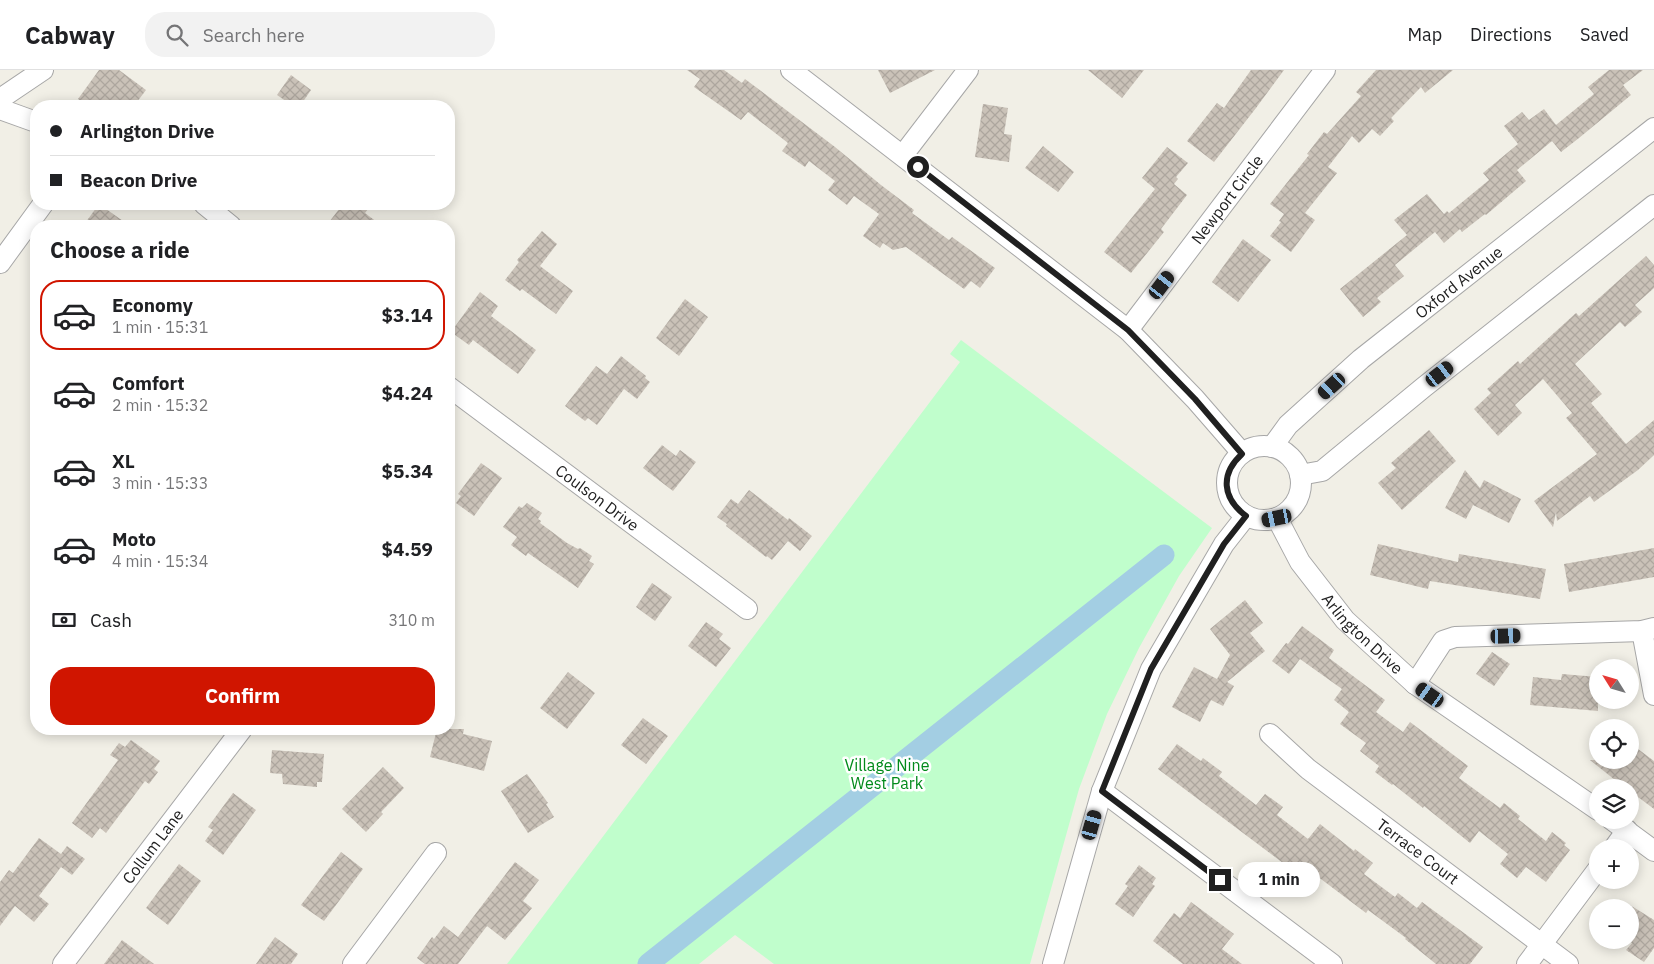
<!DOCTYPE html>
<meta charset="utf-8">
<style>
body{margin:0;font-family:"IBM Plex Sans",sans-serif;background:#f2f2f2;color:#202124;height:100vh;display:flex;flex-direction:column;font-size:19px;white-space:nowrap}
*{box-sizing:border-box;margin:0}
p{font-size:16px;color:#757577}
.icon{flex:none;width:28px;height:28px;fill:none;stroke:currentColor;stroke-width:2;stroke-linecap:round;stroke-linejoin:round}
.map{position:relative;flex:1;overflow:hidden}
.drawer{position:absolute;left:30px;top:150px;width:425px;height:515px;display:flex;flex-direction:column;background:#fff;border-radius:20px;box-shadow:0 2px 12px #0003}
.drawer>*{flex:none}
.top-card{position:absolute;left:30px;top:30px;width:425px;height:110px;border-radius:20px;box-shadow:0 2px 12px #0003;display:grid;align-content:center;height:110px;padding:0 20px;background:#fff}
.needle{width:32px;rotate:307deg}
.fabs{position:absolute;left:1589px;top:589px;display:grid;gap:10px}
.fabs a{display:grid;place-items:center;width:50px;height:50px;border-radius:50%;background:#fff;box-shadow:0 2px 12px #0003;font-size:25px}
.end{position:absolute;width:22px;height:22px;margin:-11px;border:6px solid #202020;background:#fff;box-shadow:0 0 0 2px #fff}
.from{border-radius:50%}
.bubble{position:absolute;height:35px;border-radius:18px;background:#fff;box-shadow:0 2px 12px #0003;font-size:16px;font-weight:700;line-height:35px;text-align:center}
.car{position:absolute;width:15px;height:30px;margin:-15px -8px;border-radius:6px;box-shadow:0 0 4px 1px #0007;background:linear-gradient(#222 24%,#8ab4d8 0 40%,#222 0 76%,#8ab4d8 0 86%,#222 0)}
.top-card b{display:flex;align-items:center;gap:18px;height:48px;font-size:19px}
.top-card b+b{border-top:1px solid #e0e0e0}
.top-card i{width:12px;height:12px;background:#202124}
ul{padding:0;list-style:none}
li{display:flex;align-items:center;gap:15px;height:70px;margin:0 10px 8px;padding:0 10px;border:2px solid transparent;border-radius:20px}
li div{flex:1}
li b{display:block;font-size:19px}
li em{font-style:normal;font-weight:700}
li.current{border-color:#d01500}
li>.icon{width:45px;height:45px;stroke-width:1.5}
h2{padding:0 20px;font-size:22px;line-height:60px}
.pay{display:flex;align-items:center;gap:12px;height:55px;padding:0 20px;font-size:19px}
.pay p{margin-inline-start:auto}
.button{display:flex;gap:10px;margin-top:auto;padding:10px 20px}
.button a{flex:1;height:58px;border-radius:20px;background:#d01500;color:#fff;font-size:20px;font-weight:700;line-height:58px;text-align:center}
header{display:flex;align-items:center;gap:30px;box-sizing:border-box;height:70px;padding:0 25px;background:#fff;border-bottom:1px solid #e0e0e0}
header strong{font-size:24px}
nav{display:flex;gap:28px;margin-inline-start:auto;font-size:18px}
.search{width:350px;height:45px;background:#f2f2f2;display:flex;align-items:center;gap:12px;box-sizing:border-box;padding:0 18px;border-radius:20px;color:#757577;font-size:19px}
.map>svg:first-child{display:block}
</style>
<header>
<strong>Cabway</strong>
<div class="search"><svg class="icon" aria-label="search" viewBox="0 0 24 24"><circle cx="10" cy="10" r="6"/><path d="M15 15l6 6"/></svg>Search here</div>
<nav><a>Map</a><a>Directions</a><a>Saved</a></nav>
</header>
<div class="map">
<svg width="1654" height="894" viewBox="0 0 1654 894">
<defs>
<pattern id="building-cross-hatch" width="8" height="8" patternUnits="userSpaceOnUse" patternTransform="scale(1.25)"><rect width="8" height="8" fill="#cac2b8"/><path d="M0 0l8 8M0 8l8-8" fill="none" stroke="#ada69e"/></pattern>
</defs>
<rect width="100%" height="100%" fill="#f1efe6"/>
<path fill="#c0fecc" d="M 961,270 L 1212,458 L 1179,506 L 1139,578 L 1107,644 L 1079,719 L 1030,894 L 774,894 L 735,865 L 699,894 L 507,894 L 960,292 L 950,284 Z"/>
<g fill="none" stroke-linecap="round" stroke-linejoin="round">
<path stroke="#a3cee3" stroke-width="21" d="M 648,894 L 1164,485"/>
</g>
<g fill="url(#building-cross-hatch)">
<path d="M 99,0 L 119,0 L 146,20 L 134,36 L 88,36 L 78,29 Z"/>
<path d="M 687,0 L 724,0 L 742,13 L 745,9 L 835,77 L 881,115 L 914,140 L 912,143 L 949,170 L 952,167 L 995,198 L 980,218 L 971,211 L 964,219 L 906,177 L 893,180 L 883,173 L 880,178 L 863,166 L 879,144 L 854,126 L 847,135 L 828,120 L 835,111 L 809,91 L 805,97 L 782,81 L 788,73 L 748,42 L 741,50 L 694,17 L 700,9 Z"/>
<path d="M 878,0 L 935,0 L 890,23 Z"/>
<path d="M 1088,0 L 1144,0 L 1122,28 Z"/>
<path d="M 1251,0 L 1284,0 L 1256,38 L 1214,92 L 1187,71 L 1217,33 L 1224,38 Z"/>
<path d="M 1376,0 L 1453,0 L 1425,23 L 1421,17 L 1391,48 L 1394,51 L 1380,66 L 1372,59 L 1359,73 L 1352,66 L 1328,97 L 1337,103 L 1305,143 L 1315,150 L 1291,182 L 1270,166 L 1281,152 L 1279,151 L 1284,144 L 1270,134 L 1309,85 L 1307,84 L 1324,62 L 1327,64 L 1361,26 L 1356,22 Z"/>
<path d="M 1609,0 L 1643,0 L 1623,15 L 1631,25 L 1579,68 L 1561,82 L 1552,71 L 1517,100 L 1526,111 L 1486,145 L 1485,144 L 1462,162 L 1460,159 L 1444,173 L 1435,162 L 1395,195 L 1404,206 L 1377,228 L 1381,232 L 1363,247 L 1340,219 L 1407,165 L 1394,150 L 1427,124 L 1444,144 L 1447,141 L 1449,143 L 1489,110 L 1483,103 L 1518,74 L 1504,56 L 1522,42 L 1529,50 L 1544,39 L 1556,55 L 1594,24 L 1588,17 Z"/>
<path d="M 291,5 L 311,20 L 300,36 L 293,36 L 277,25 Z"/>
<path d="M 983,34 L 1008,38 L 1004,64 L 1012,65 L 1009,92 L 975,87 Z"/>
<path d="M 1043,76 L 1074,102 L 1058,122 L 1025,98 Z"/>
<path d="M 1167,77 L 1188,93 L 1176,107 L 1178,109 L 1174,114 L 1187,125 L 1161,159 L 1164,162 L 1131,203 L 1104,182 L 1155,119 L 1142,108 Z"/>
<path d="M 99,134 L 130,156 L 83,156 Z"/>
<path d="M 343,134 L 372,134 L 365,143 L 382,156 L 326,156 Z"/>
<path d="M 542,161 L 557,174 L 540,196 L 573,221 L 556,244 L 522,219 L 520,221 L 505,210 L 519,192 L 517,190 Z"/>
<path d="M 1243,169 L 1271,190 L 1238,232 L 1212,212 Z"/>
<path d="M 1646,186 L 1654,195 L 1654,218 L 1635,235 L 1642,242 L 1625,257 L 1620,252 L 1575,294 L 1602,324 L 1591,333 L 1626,374 L 1654,350 L 1654,385 L 1638,400 L 1594,432 L 1590,426 L 1557,451 L 1556,442 L 1553,457 L 1534,431 L 1597,384 L 1566,348 L 1572,343 L 1543,309 L 1515,335 L 1522,343 L 1498,366 L 1474,339 L 1491,323 L 1487,319 L 1518,291 L 1520,294 L 1576,243 L 1579,246 Z"/>
<path d="M 480,222 L 498,236 L 491,246 L 536,280 L 518,304 L 473,270 L 469,275 L 451,262 Z"/>
<path d="M 685,229 L 708,247 L 679,286 L 656,268 Z"/>
<path d="M 621,286 L 646,306 L 645,308 L 650,312 L 637,329 L 624,319 L 597,355 L 588,348 L 585,351 L 565,336 L 596,296 L 607,304 Z"/>
<path d="M 1429,360 L 1456,391 L 1402,440 L 1378,413 L 1396,398 L 1391,393 Z"/>
<path d="M 662,375 L 676,386 L 680,380 L 696,392 L 673,421 L 643,398 Z"/>
<path d="M 481,393 L 502,408 L 474,446 L 456,433 L 461,426 L 458,424 Z"/>
<path d="M 1465,400 L 1480,418 L 1484,410 L 1521,429 L 1509,453 L 1473,435 L 1466,449 L 1445,438 Z"/>
<path d="M 749,420 L 788,450 L 789,448 L 812,466 L 800,481 L 788,471 L 772,490 L 767,486 L 766,487 L 726,456 L 727,454 L 717,447 L 731,429 L 738,434 Z"/>
<path d="M 527,433 L 542,443 L 538,449 L 541,451 L 540,453 L 567,473 L 578,479 L 580,478 L 592,486 L 589,491 L 594,494 L 578,518 L 528,483 L 526,486 L 511,475 L 517,467 L 503,457 L 519,436 L 522,438 Z"/>
<path d="M 1378,474 L 1458,492 L 1459,484 L 1546,499 L 1540,529 L 1430,511 L 1428,519 L 1370,505 Z"/>
<path d="M 1654,478 L 1654,507 L 1569,522 L 1564,494 Z"/>
<path d="M 652,513 L 672,527 L 655,551 L 636,537 Z"/>
<path d="M 1245,530 L 1263,553 L 1250,563 L 1265,581 L 1227,612 L 1234,616 L 1223,636 L 1211,630 L 1200,652 L 1172,637 L 1194,597 L 1217,609 L 1230,585 L 1210,559 Z"/>
<path d="M 706,552 L 723,564 L 719,569 L 731,578 L 716,597 L 688,576 Z"/>
<path d="M 1302,556 L 1334,580 L 1329,588 L 1385,630 L 1376,642 L 1403,662 L 1410,652 L 1468,696 L 1459,708 L 1500,738 L 1504,733 L 1520,746 L 1518,749 L 1546,771 L 1552,762 L 1566,773 L 1564,775 L 1570,780 L 1546,812 L 1526,797 L 1517,808 L 1500,794 L 1508,784 L 1479,761 L 1470,773 L 1424,736 L 1423,738 L 1393,714 L 1392,715 L 1375,702 L 1379,696 L 1360,681 L 1366,673 L 1340,654 L 1349,642 L 1334,630 L 1342,619 L 1300,589 L 1289,604 L 1272,591 L 1286,573 L 1288,574 Z"/>
<path d="M 1492,582 L 1510,594 L 1494,616 L 1476,604 Z"/>
<path d="M 568,602 L 595,623 L 567,659 L 540,638 Z"/>
<path d="M 1562,604 L 1598,607 L 1598,641 L 1530,635 L 1533,607 L 1561,610 Z"/>
<path d="M 643,648 L 668,666 L 646,694 L 621,675 Z"/>
<path d="M 437,659 L 464,659 L 463,664 L 492,671 L 484,701 L 430,687 Z"/>
<path d="M 131,670 L 160,691 L 154,699 L 158,702 L 149,714 L 145,711 L 106,763 L 100,758 L 92,768 L 72,753 L 118,690 L 110,685 L 119,673 L 125,677 Z"/>
<path d="M 1630,673 L 1654,691 L 1654,739 L 1630,721 L 1630,718 L 1625,718 L 1590,690 L 1630,690 Z"/>
<path d="M 1177,674 L 1201,691 L 1203,688 L 1222,702 L 1219,706 L 1256,735 L 1265,724 L 1283,737 L 1277,745 L 1308,769 L 1320,754 L 1354,781 L 1355,779 L 1373,793 L 1364,804 L 1395,827 L 1398,823 L 1417,838 L 1422,832 L 1483,877 L 1470,894 L 1436,894 L 1405,869 L 1406,868 L 1368,840 L 1366,843 L 1309,800 L 1307,803 L 1299,797 L 1295,802 L 1158,699 Z"/>
<path d="M 272,680 L 324,684 L 322,712 L 317,712 L 317,717 L 283,714 L 282,704 L 270,703 Z"/>
<path d="M 383,697 L 404,718 L 381,742 L 383,744 L 366,762 L 342,739 Z"/>
<path d="M 527,704 L 548,733 L 546,734 L 554,747 L 528,763 L 501,721 Z"/>
<path d="M 233,723 L 256,740 L 223,785 L 205,771 L 213,760 L 208,757 Z"/>
<path d="M 39,768 L 61,784 L 67,776 L 85,789 L 72,805 L 61,797 L 39,826 L 49,834 L 34,852 L 15,836 L 0,856 L 0,812 L 9,800 L 13,803 Z"/>
<path d="M 341,782 L 363,799 L 324,851 L 301,835 Z"/>
<path d="M 515,792 L 539,810 L 523,831 L 532,838 L 505,870 L 487,856 L 458,894 L 425,894 L 417,888 L 432,867 L 434,869 L 444,856 L 458,867 Z"/>
<path d="M 179,794 L 201,811 L 168,855 L 146,838 Z"/>
<path d="M 1139,795 L 1156,808 L 1152,814 L 1155,816 L 1133,847 L 1115,834 L 1128,816 L 1125,814 Z"/>
<path d="M 1191,832 L 1234,864 L 1222,879 L 1242,894 L 1183,894 L 1153,871 L 1174,843 L 1180,848 Z"/>
<path d="M 1630,835 L 1654,850 L 1654,878 L 1644,892 L 1626,880 L 1632,873 L 1630,872 Z"/>
<path d="M 275,867 L 298,884 L 291,894 L 256,894 Z"/>
<path d="M 122,870 L 154,894 L 104,894 Z"/>
</g>
<g fill="none" stroke-linecap="round" stroke-linejoin="round">
<defs>
<g id="street">
<path d="M 791,0 L 1128,260 L 1195,329 L 1242,383"/>
<path d="M 0,29 L 43,0"/>
<path d="M 0,39 L 36,52"/>
<path d="M 903,85 L 968,0"/>
<path d="M 204,134 L 231,156"/>
<path d="M 0,193 L 43,134"/>
<path id="s1" d="M 1128,260 L 1325,0"/>
<path id="s2" d="M 449,317 L 747,539"/>
<circle cx="1264" cy="413" r="37"/>
<path id="s3" d="M 1272,377 L 1288,355 L 1361,289 L 1654,58"/>
<path d="M 1300,405 L 1322,401 L 1424,317 L 1654,135"/>
<path id="s4" d="M 1277,448 L 1300,492 L 1345,550 L 1415,614 L 1598,740"/>
<path d="M 1642,561 L 1654,625"/>
<path d="M 1415,614 L 1443,571 L 1455,567 L 1642,561 L 1654,558"/>
<path id="s5" d="M 1270,664 L 1308,699 L 1568,894"/>
<path d="M 1102,721 L 1332,894"/>
<path d="M 1612,750 L 1654,781"/>
<path d="M 1614,778 L 1627,760"/>
<path id="s6" d="M 63,894 L 242,659"/>
<path d="M 353,894 L 436,783"/>
<path d="M 1053,894 L 1102,721 L 1151,599 L 1224,474 L 1246,446"/>
<path d="M 1527,894 L 1598,799"/>
</g>
</defs>
<use href="#street" stroke="#a7a7a7" stroke-width="22"/>
<use href="#street" stroke="#fff" stroke-width="20"/>
</g>
<g fill="none" stroke-linecap="round" stroke-linejoin="round">
<path stroke="#202020" stroke-width="6" d="M 918,97 L 1128,260 L 1195,329 L 1242,384 C 1220,404 1222,428 1246,446 L 1224,474 L 1151,599 L 1102,721 L 1220,810"/>
</g>
<g text-anchor="middle" stroke-width="5" stroke-linejoin="round" paint-order="stroke">
<g font-size="16" fill="#202020" stroke="#fff">
<text dy="6" stroke="none"><textPath href="#s1" startOffset="164">Newport Circle</textPath></text>
<text dy="6" stroke="none"><textPath href="#s3" startOffset="250">Oxford Avenue</textPath></text>
<text dy="6" stroke="none"><textPath href="#s2" startOffset="185">Coulson Drive</textPath></text>
<text dy="6" stroke="none"><textPath href="#s4" startOffset="145">Arlington Drive</textPath></text>
<text dy="6" stroke="none"><textPath href="#s6" startOffset="148">Collum Lane</textPath></text>
<text dy="6" stroke="none"><textPath href="#s5" startOffset="189">Terrace Court</textPath></text>
</g>
<g font-size="16" fill="#028a1b" stroke="#fff">
<text x="887" y="701">Village Nine<tspan x="887" dy="18">West Park</tspan></text>
</g>
</g>
</svg>
<div class="fabs">
<a><svg class="needle" viewBox="-14 -14 28 28"><path d="M0-13l5 13h-10z" fill="#e53935"/><path d="M0 13l5-13h-10z" fill="#757577"/></svg></a>
<a><svg class="icon" aria-label="locate" viewBox="0 0 24 24"><circle cx="12" cy="12" r="6"/><path d="M12 2v4M12 18v4M2 12h4M18 12h4"/></svg></a>
<a><svg class="icon" aria-label="layers" viewBox="0 0 24 24"><path d="M12 4l9 5-9 5-9-5zM3 14l9 5 9-5"/></svg></a>
<a>+</a>
<a>−</a>
</div>
<i class="end from" style="left:918px;top:97px"></i>
<i class="end" style="left:1220px;top:810px"></i>
<div class="bubble" style="left:1238px;top:792px;width:82px">1 min</div>
<i class="car" style="left:1162px;top:215px;rotate:37deg"></i>
<i class="car" style="left:1440px;top:304px;rotate:52deg"></i>
<i class="car" style="left:1332px;top:316px;rotate:228deg"></i>
<i class="car" style="left:1277px;top:448px;rotate:258deg"></i>
<i class="car" style="left:1506px;top:566px;rotate:88deg"></i>
<i class="car" style="left:1430px;top:625px;rotate:305deg"></i>
<i class="car" style="left:1092px;top:755px;rotate:16deg"></i>
<div class="top-card">
<b><i class="from"></i>Arlington Drive</b>
<b><i></i>Beacon Drive</b>
</div>
<section class="drawer">
<h2>Choose a ride</h2>
<ul>
<li class="current"><svg class="icon" aria-label="car" viewBox="0 0 24 24"><path d="M5 17H2v-5l4-1 3-4h7l3 4 3 1v5h-3M9 17h6M6 11h13"/><circle cx="7" cy="17" r="2"/><circle cx="17" cy="17" r="2"/></svg><div><b>Economy</b><p>1 min · 15:31</p></div><em>$3.14</em></li>
<li><svg class="icon" aria-label="car" viewBox="0 0 24 24"><path d="M5 17H2v-5l4-1 3-4h7l3 4 3 1v5h-3M9 17h6M6 11h13"/><circle cx="7" cy="17" r="2"/><circle cx="17" cy="17" r="2"/></svg><div><b>Comfort</b><p>2 min · 15:32</p></div><em>$4.24</em></li>
<li><svg class="icon" aria-label="car" viewBox="0 0 24 24"><path d="M5 17H2v-5l4-1 3-4h7l3 4 3 1v5h-3M9 17h6M6 11h13"/><circle cx="7" cy="17" r="2"/><circle cx="17" cy="17" r="2"/></svg><div><b>XL</b><p>3 min · 15:33</p></div><em>$5.34</em></li>
<li><svg class="icon" aria-label="car" viewBox="0 0 24 24"><path d="M5 17H2v-5l4-1 3-4h7l3 4 3 1v5h-3M9 17h6M6 11h13"/><circle cx="7" cy="17" r="2"/><circle cx="17" cy="17" r="2"/></svg><div><b>Moto</b><p>4 min · 15:34</p></div><em>$4.59</em></li>
</ul>
<div class="pay"><svg class="icon" aria-label="cash" viewBox="0 0 24 24"><path d="M3 7h18v10H3z"/><circle cx="12" cy="12" r="2"/></svg>Cash<p>310 m</p></div>
<div class="button"><a>Confirm</a></div>
</section>
</div>
